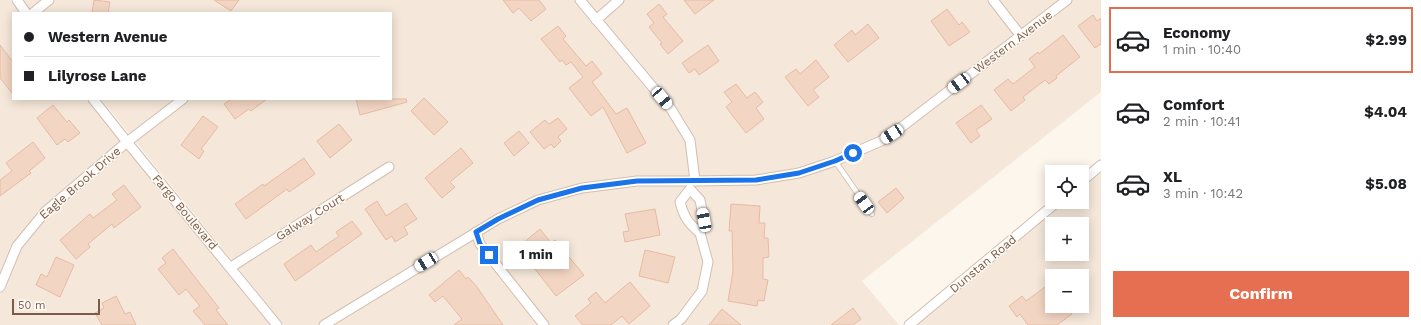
<!DOCTYPE html>
<meta charset="utf-8">
<style>
body{margin:0;font-family:"Work Sans",sans-serif;background:#f6f6f6;color:#202124;height:100vh;display:flex;flex-direction:column;font-size:15px;white-space:nowrap}
*{box-sizing:border-box;margin:0}
p{font-size:13px;color:#757577}
.icon{flex:none;width:22px;height:22px;fill:none;stroke:currentColor;stroke-width:2;stroke-linecap:round;stroke-linejoin:round}
.map{position:relative;flex:1;overflow:hidden}
.side{display:flex;flex-direction:column;background:#fff;width:320px}
.side>*{flex:none}
.hud{position:absolute;left:12px;top:12px;width:380px;height:88px;border-radius:0px;box-shadow:0 2px 10px #0003;display:grid;align-content:center;height:88px;padding:0 12px;background:#fff}
.controls{position:absolute;left:1045px;top:165px;display:grid;gap:8px}
.controls a{display:grid;place-items:center;width:44px;height:44px;border-radius:0px;background:#fff;box-shadow:0 2px 10px #0003;font-size:20px}
.scale{position:absolute;left:12px;bottom:10px;width:88px;box-sizing:border-box;padding-left:4px;border:2px solid #7a5c4d;border-top:0;font-size:11px;line-height:14px;white-space:nowrap;color:#7a5c4d;-webkit-text-stroke:3px #fffaf3;paint-order:stroke}
.end{position:absolute;width:18px;height:18px;margin:-9px;border:5px solid #1a73e8;background:#fff;box-shadow:0 0 0 2px #fff}
.from{border-radius:50%}
.bubble{position:absolute;height:28px;border-radius:0px;background:#fff;box-shadow:0 2px 10px #0003;font-size:13px;font-weight:700;line-height:28px;text-align:center}
.car{position:absolute;width:12px;height:24px;margin:-12px -6px;border-radius:5px;box-shadow:0 0 3px 1px #0007;background:linear-gradient(#fff 24%,#345 0 40%,#fff 0 76%,#345 0 86%,#fff 0)}
.hud b{display:flex;align-items:center;gap:14px;height:38px;font-size:15px}
.hud b+b{border-top:1px solid #e0e0e0}
.hud i{width:10px;height:10px;background:#202124}
ul{padding:7px 0 0;list-style:none}
li{display:flex;align-items:center;gap:12px;height:66px;margin:0 8px 6px;padding:0 4px;border:2px solid transparent;border-radius:0px}
li div{flex:1}
li b{display:block;font-size:15px}
li em{font-style:normal;font-weight:700}
li.active{border-color:#e76f51}
li>.icon{width:36px;height:36px;stroke-width:1.5}
.action{display:flex;gap:8px;margin-top:auto;padding:8px 12px}
.action a{flex:1;height:46px;border-radius:0px;background:#e76f51;color:#fff;font-size:16px;font-weight:700;line-height:46px;text-align:center}
main{display:flex;flex:1;min-height:0}
.map>svg:first-child{display:block}
</style>
<main>
<div class="map">
<svg width="1101" height="325" viewBox="0 0 1101 325">
<rect width="100%" height="100%" fill="#fdf6ec"/>
<g fill="#f5e8da" fill-rule="evenodd">
<path d="M 0,0 L 10,0 L 20,13 L 13,13 L 13,99 L 89,99 L 271,325 L 0,325 Z"/>
<path d="M 22,0 L 1101,0 L 1101,92 L 862,281 L 899,325 L 284,325 L 101,99 L 391,99 L 391,13 L 32,13 Z"/>
<path d="M 1101,172 L 1101,325 L 916,325 L 1063,202 L 1082,202 L 1082,186 ZM 1052,224 L 1082,224 L 1082,254 L 1052,254 ZM 1052,276 L 1082,276 L 1082,306 L 1052,306 Z"/>
</g>
<g fill="#f3d5c3" stroke="#e6bba3">
<path d="M 94,0 L 110,2 L 108,13 L 92,13 Z"/>
<path d="M 214,0 L 239,0 L 231,11 Z"/>
<path d="M 503,0 L 539,0 L 546,9 L 531,21 L 519,8 L 513,13 Z"/>
<path d="M 684,0 L 714,0 L 695,14 Z"/>
<path d="M 659,4 L 667,14 L 663,17 L 683,41 L 668,54 L 660,44 L 662,43 L 649,27 L 654,23 L 647,14 Z"/>
<path d="M 947,9 L 959,25 L 962,22 L 970,32 L 949,46 L 931,21 Z"/>
<path d="M 1093,15 L 1097,21 L 1101,18 L 1101,44 L 1095,48 L 1078,26 Z"/>
<path d="M 868,24 L 879,38 L 848,62 L 834,45 L 852,30 L 855,35 Z"/>
<path d="M 558,26 L 566,36 L 563,39 L 586,66 L 592,61 L 602,74 L 592,82 L 616,114 L 627,108 L 646,143 L 627,153 L 603,107 L 591,116 L 569,88 L 583,77 L 571,62 L 566,65 L 562,60 L 560,62 L 541,39 Z"/>
<path d="M 1063,35 L 1080,57 L 1056,76 L 1057,78 L 1049,84 L 1045,80 L 1023,97 L 1025,100 L 1011,111 L 994,90 L 1008,79 L 1013,84 L 1035,67 L 1029,59 L 1038,52 L 1039,54 Z"/>
<path d="M 0,45 L 13,62 L 13,94 L 0,78 Z"/>
<path d="M 708,45 L 719,61 L 699,75 L 695,69 L 689,73 L 682,63 Z"/>
<path d="M 816,60 L 829,77 L 813,90 L 819,97 L 808,106 L 785,77 L 796,69 L 800,74 Z"/>
<path d="M 736,84 L 747,98 L 755,92 L 763,102 L 756,108 L 764,119 L 746,133 L 726,107 L 732,102 L 724,92 Z"/>
<path d="M 424,98 L 448,122 L 434,135 L 411,111 Z"/>
<path d="M 231,99 L 267,99 L 251,111 L 249,109 L 235,119 L 224,104 Z"/>
<path d="M 356,99 L 406,99 L 407,102 L 360,115 Z"/>
<path d="M 53,105 L 67,122 L 69,120 L 80,133 L 68,142 L 65,139 L 57,145 L 37,118 Z"/>
<path d="M 981,105 L 992,119 L 976,130 L 980,136 L 971,143 L 956,123 Z"/>
<path d="M 203,116 L 218,127 L 201,149 L 204,151 L 199,159 L 181,145 Z"/>
<path d="M 558,118 L 567,129 L 558,137 L 561,141 L 554,148 L 551,144 L 544,149 L 530,132 L 545,120 L 549,124 Z"/>
<path d="M 339,124 L 352,140 L 330,158 L 317,141 Z"/>
<path d="M 519,131 L 529,143 L 514,156 L 504,143 Z"/>
<path d="M 33,142 L 45,158 L 29,171 L 31,173 L 0,196 L 0,180 L 12,171 L 6,163 Z"/>
<path d="M 461,148 L 473,163 L 450,182 L 455,187 L 442,198 L 425,178 Z"/>
<path d="M 304,158 L 315,174 L 289,192 L 287,189 L 246,219 L 235,204 L 263,184 L 264,186 Z"/>
<path d="M 124,185 L 141,207 L 114,228 L 112,224 L 88,244 L 90,247 L 76,259 L 60,240 L 90,214 L 93,218 L 117,200 L 112,194 Z"/>
<path d="M 896,188 L 904,198 L 887,213 L 878,202 Z"/>
<path d="M 377,201 L 386,216 L 406,203 L 417,219 L 404,227 L 408,234 L 395,242 L 392,236 L 386,240 L 365,209 Z"/>
<path d="M 731,204 L 760,206 L 759,223 L 765,223 L 764,238 L 768,238 L 769,257 L 763,258 L 763,279 L 768,280 L 764,301 L 758,300 L 757,306 L 728,301 L 733,271 L 732,231 L 729,231 Z"/>
<path d="M 655,209 L 660,235 L 625,242 L 623,232 L 629,231 L 625,214 Z"/>
<path d="M 352,221 L 362,234 L 295,281 L 284,264 L 311,245 L 316,252 L 339,236 L 336,232 Z"/>
<path d="M 540,229 L 551,243 L 555,240 L 584,275 L 556,296 L 535,269 L 534,269 L 517,248 Z"/>
<path d="M 173,249 L 219,308 L 216,310 L 228,325 L 205,325 L 193,311 L 200,306 L 186,289 L 179,295 L 158,269 L 166,263 L 162,258 Z"/>
<path d="M 645,250 L 675,257 L 668,283 L 639,276 Z"/>
<path d="M 56,257 L 74,265 L 60,297 L 36,285 L 41,274 L 47,277 Z"/>
<path d="M 459,270 L 466,279 L 468,277 L 477,287 L 503,325 L 454,325 L 462,319 L 443,296 L 435,302 L 429,295 Z"/>
<path d="M 630,282 L 650,306 L 629,324 L 622,316 L 611,325 L 583,325 L 575,316 L 591,303 L 588,299 L 596,292 L 605,303 Z"/>
<path d="M 1052,282 L 1052,306 L 1066,306 L 1072,314 L 1057,325 L 1028,325 L 1020,314 L 1017,317 L 1009,306 L 1022,296 L 1026,301 Z"/>
<path d="M 116,296 L 125,314 L 130,312 L 136,325 L 102,325 L 95,313 L 104,308 L 102,303 Z"/>
<path d="M 853,308 L 861,319 L 853,325 L 831,325 Z"/>
<path d="M 722,309 L 741,325 L 709,325 Z"/>
</g>
<g fill="none" stroke-linecap="round" stroke-linejoin="round">
<defs>
<path id="service" d="M 835,161 L 872,214"/>
<g id="minor">
<path d="M 17,0 L 26,13"/>
<path d="M 580,0 L 671,109 L 690,140 L 695,181"/>
<path d="M 993,0 L 1021,36"/>
<path d="M 33,13 L 49,0"/>
<path d="M 596,20 L 619,0"/>
<path d="M 93,99 L 127,142 L 277,325"/>
<path d="M 1082,181 L 1101,165"/>
<path d="M 690,189 L 700,200 L 704,220 L 700,233 C 688,223 684,217 680,202 Z"/>
<path d="M 476,232 L 480,244 L 544,325"/>
<path d="M 231,267 L 389,167"/>
<path d="M 0,287 L 17,246 L 45,212 L 127,142 L 183,99"/>
<path d="M 324,325 L 498,219 L 538,200 L 582,188 L 637,181 L 695,181 L 756,180 L 799,173 L 835,161 L 881,141 L 903,126 L 1067,0"/>
<path d="M 673,325 L 681,319 L 702,291 L 708,262 L 700,233"/>
<path d="M 909,325 L 1057,202"/>
</g>
</defs>
<use href="#service" stroke="#d1beb0" stroke-width="6"/>
<use href="#minor" stroke="#d1beb0" stroke-width="11"/>
<use href="#service" stroke="#fff" stroke-width="4.5"/>
<use href="#minor" stroke="#fff" stroke-width="9"/>
</g>
<g fill="none" stroke-linecap="round" stroke-linejoin="round">
<path stroke="#1a73e8" stroke-width="5" d="M 489,255 L 480,244 L 476,232 L 498,219 L 538,200 L 582,188 L 637,181 L 756,180 L 799,173 L 835,161 L 853,153"/>
</g>
<g text-anchor="middle" stroke-width="3" stroke-linejoin="round" paint-order="stroke">
<g font-size="12" fill="#7a5c4d" stroke="#fffaf3">
<text transform="translate(1013 42) rotate(-37)" y="4">Western Avenue</text>
<text transform="translate(80 183) rotate(-41)" y="4">Eagle Brook Drive</text>
<text transform="translate(185 212) rotate(50)" y="4">Fargo Boulevard</text>
<text transform="translate(310 217) rotate(-32)" y="4">Galway Court</text>
<text transform="translate(983 264) rotate(-40)" y="4">Dunstan Road</text>
</g>
</g>
</svg>
<div class="controls">
<a><svg class="icon" aria-label="locate" viewBox="0 0 24 24"><circle cx="12" cy="12" r="6"/><path d="M12 2v4M12 18v4M2 12h4M18 12h4"/></svg></a>
<a>+</a>
<a>−</a>
</div>
<div class="scale">50 m</div>
<i class="end from" style="left:853px;top:153px"></i>
<i class="end" style="left:489px;top:255px"></i>
<div class="bubble" style="left:503px;top:241px;width:66px">1 min</div>
<i class="car" style="left:959px;top:83px;rotate:233deg"></i>
<i class="car" style="left:662px;top:98px;rotate:140deg"></i>
<i class="car" style="left:892px;top:134px;rotate:237deg"></i>
<i class="car" style="left:864px;top:203px;rotate:324deg"></i>
<i class="car" style="left:704px;top:220px;rotate:349deg"></i>
<i class="car" style="left:426px;top:262px;rotate:239deg"></i>
<div class="hud">
<b><i class="from"></i>Western Avenue</b>
<b><i></i>Lilyrose Lane</b>
</div>
</div>
<section class="side">
<ul>
<li class="active"><svg class="icon" aria-label="car" viewBox="0 0 24 24"><path d="M5 17H2v-5l4-1 3-4h7l3 4 3 1v5h-3M9 17h6M6 11h13"/><circle cx="7" cy="17" r="2"/><circle cx="17" cy="17" r="2"/></svg><div><b>Economy</b><p>1 min · 10:40</p></div><em>$2.99</em></li>
<li><svg class="icon" aria-label="car" viewBox="0 0 24 24"><path d="M5 17H2v-5l4-1 3-4h7l3 4 3 1v5h-3M9 17h6M6 11h13"/><circle cx="7" cy="17" r="2"/><circle cx="17" cy="17" r="2"/></svg><div><b>Comfort</b><p>2 min · 10:41</p></div><em>$4.04</em></li>
<li><svg class="icon" aria-label="car" viewBox="0 0 24 24"><path d="M5 17H2v-5l4-1 3-4h7l3 4 3 1v5h-3M9 17h6M6 11h13"/><circle cx="7" cy="17" r="2"/><circle cx="17" cy="17" r="2"/></svg><div><b>XL</b><p>3 min · 10:42</p></div><em>$5.08</em></li>
</ul>
<div class="action"><a>Confirm</a></div>
</section>
</main>
